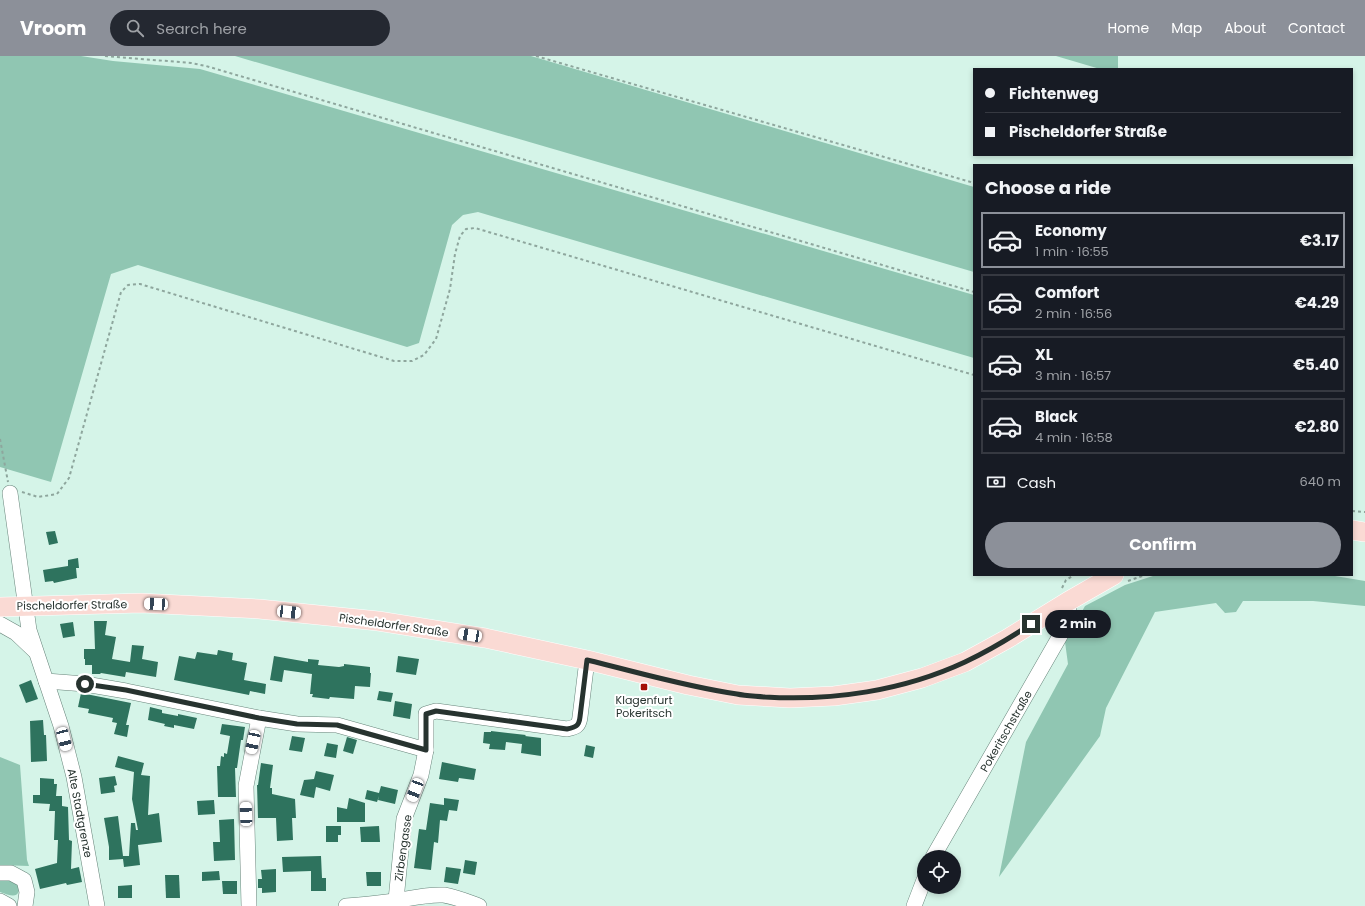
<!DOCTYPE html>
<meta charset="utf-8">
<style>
body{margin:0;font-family:Poppins,sans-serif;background:#242831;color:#f1f3f6;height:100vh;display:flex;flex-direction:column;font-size:15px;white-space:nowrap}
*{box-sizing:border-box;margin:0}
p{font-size:13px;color:#9ea1a6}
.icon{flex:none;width:22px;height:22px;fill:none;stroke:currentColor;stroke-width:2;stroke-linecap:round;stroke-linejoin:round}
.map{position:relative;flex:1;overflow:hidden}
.side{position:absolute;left:973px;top:108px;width:380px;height:412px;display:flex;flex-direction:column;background:#171b24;border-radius:0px;box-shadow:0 2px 6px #0003}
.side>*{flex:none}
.top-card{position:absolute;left:973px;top:12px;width:380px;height:88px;border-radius:0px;box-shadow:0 2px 6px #0003;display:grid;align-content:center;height:88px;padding:0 12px;background:#171b24}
.tools{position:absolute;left:917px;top:794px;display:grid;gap:8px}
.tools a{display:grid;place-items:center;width:44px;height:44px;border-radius:50%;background:#171b24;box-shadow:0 2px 6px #0003;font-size:20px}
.end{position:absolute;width:18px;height:18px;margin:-9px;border:5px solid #27332f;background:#fff;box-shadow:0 0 0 2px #fff}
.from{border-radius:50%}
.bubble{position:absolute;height:28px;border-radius:14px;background:#171b24;box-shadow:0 2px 6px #0003;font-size:13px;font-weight:700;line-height:28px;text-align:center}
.car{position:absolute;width:12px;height:24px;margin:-12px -6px;border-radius:5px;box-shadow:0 0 3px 1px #0007;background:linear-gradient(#fff 24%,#345 0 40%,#fff 0 76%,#345 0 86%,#fff 0)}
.top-card b{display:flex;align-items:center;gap:14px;height:38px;font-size:15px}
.top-card b+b{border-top:1px solid #363941}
.top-card i{width:10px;height:10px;background:#f1f3f6}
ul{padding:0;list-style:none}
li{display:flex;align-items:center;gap:12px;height:56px;margin:0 8px 6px;padding:0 4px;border:2px solid #363941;border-radius:0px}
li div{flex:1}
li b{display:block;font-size:15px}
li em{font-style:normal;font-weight:700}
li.selected{border-color:#8c9099}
li>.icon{width:36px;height:36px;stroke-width:1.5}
h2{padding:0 12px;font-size:18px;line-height:48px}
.pay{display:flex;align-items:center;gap:10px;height:44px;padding:0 12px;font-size:15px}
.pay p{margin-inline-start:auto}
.action{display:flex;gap:8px;margin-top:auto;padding:8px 12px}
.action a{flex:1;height:46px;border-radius:24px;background:#8c9099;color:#fff;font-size:16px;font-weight:700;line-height:46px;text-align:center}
header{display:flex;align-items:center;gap:24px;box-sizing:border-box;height:56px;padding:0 20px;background:#8c9099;color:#fff}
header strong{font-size:19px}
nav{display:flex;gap:22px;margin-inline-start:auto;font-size:14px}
.search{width:280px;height:36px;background:#242831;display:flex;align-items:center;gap:10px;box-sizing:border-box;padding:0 14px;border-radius:22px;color:#9ea1a6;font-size:15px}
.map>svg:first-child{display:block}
</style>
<header>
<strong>Vroom</strong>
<div class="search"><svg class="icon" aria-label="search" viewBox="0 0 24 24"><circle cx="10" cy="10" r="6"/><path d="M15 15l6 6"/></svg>Search here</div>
<nav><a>Home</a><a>Map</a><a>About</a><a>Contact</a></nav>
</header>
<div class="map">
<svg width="1365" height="850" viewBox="0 0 1365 850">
<rect width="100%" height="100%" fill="#d5f4e8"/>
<g fill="#90c6b2">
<path d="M 0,0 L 81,0 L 113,5 L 200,13 L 974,239 L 974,302 L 478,156 L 463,159 L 452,169 L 419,287 L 407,291 L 138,209 L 111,218 L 51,426 L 0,411 Z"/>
<path d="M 235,0 L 531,0 L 974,131 L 974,216 Z"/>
<path d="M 1056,0 L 1118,0 L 1118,13 L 1100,13 Z"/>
<path d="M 1156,519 L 1329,519 L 1365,525 L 1365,550 L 1313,545 L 1243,545 L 1236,556 L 1225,557 L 1216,547 L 1155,556 L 1106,652 L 1100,680 L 999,821 L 1026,686 L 1068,608 L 1065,586 L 1085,550 L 1125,529 Z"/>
<path d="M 0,701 L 20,709 L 27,804 L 29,810 L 0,809 Z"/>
<path d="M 0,819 L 18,825 C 22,843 13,841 0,836 Z"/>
</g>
<g fill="#2e735e">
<path d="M 55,475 L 58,487 L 49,489 L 46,476 Z"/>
<path d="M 78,502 L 79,512 L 76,512 L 77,522 L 54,527 L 53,525 L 45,526 L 43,514 L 68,510 L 68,504 Z"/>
<path d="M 94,565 L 107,565 L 105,579 L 116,581 L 112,603 L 130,606 L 132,589 L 144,590 L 142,603 L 158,606 L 156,621 L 126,616 L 125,621 L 101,617 L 100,618 L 92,618 L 92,609 L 85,609 L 85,603 L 84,603 L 84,593 L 95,593 Z"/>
<path d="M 73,566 L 75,580 L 63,582 L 60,568 Z"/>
<path d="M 218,594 L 233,597 L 232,604 L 247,607 L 244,624 L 266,628 L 265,638 L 250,635 L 249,639 L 174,624 L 179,600 L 195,603 L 197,596 L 217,599 Z"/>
<path d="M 274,600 L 308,606 L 308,603 L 319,604 L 318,609 L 339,611 L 344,610 L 344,608 L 370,611 L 370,617 L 371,617 L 370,631 L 355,630 L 354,643 L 330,641 L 329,643 L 312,641 L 313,638 L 310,638 L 312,618 L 284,614 L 282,626 L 270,624 Z"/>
<path d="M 398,600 L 419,603 L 416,619 L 396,616 Z"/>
<path d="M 31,624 L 38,643 L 26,647 L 19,629 Z"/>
<path d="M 379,635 L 393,637 L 391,646 L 377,644 Z"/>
<path d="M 81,637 L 131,647 L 126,669 L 129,669 L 127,681 L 114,678 L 117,667 L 112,666 L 113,662 L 88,657 L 89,653 L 78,651 Z"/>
<path d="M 395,645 L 412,648 L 410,663 L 393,660 Z"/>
<path d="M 150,651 L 162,654 L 162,657 L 178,660 L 178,658 L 197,662 L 194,673 L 174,669 L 174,672 L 164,670 L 165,668 L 148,664 Z"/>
<path d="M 43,664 L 44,679 L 46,679 L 47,705 L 31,706 L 30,665 Z"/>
<path d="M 222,668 L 245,671 L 243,684 L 241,684 L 237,712 L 235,712 L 236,741 L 218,741 L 217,710 L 220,710 L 221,700 L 224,701 L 224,697 L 227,698 L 230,680 L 220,678 Z"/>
<path d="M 491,675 L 526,679 L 525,680 L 541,682 L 541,700 L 521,697 L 522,688 L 506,686 L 505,694 L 489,693 L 490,688 L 483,687 L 484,676 L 491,676 Z"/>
<path d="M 292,680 L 305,682 L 302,696 L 289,694 Z"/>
<path d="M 347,681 L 357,684 L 353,698 L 343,695 Z"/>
<path d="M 327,687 L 338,689 L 336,702 L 324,700 Z"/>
<path d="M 586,689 L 595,691 L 593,702 L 584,700 Z"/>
<path d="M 118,700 L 144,707 L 141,719 L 150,720 L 148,759 L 159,757 L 162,786 L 138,789 L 140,809 L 124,811 L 123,803 L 109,804 L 109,791 L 104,762 L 118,760 L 123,800 L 129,800 L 131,767 L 135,767 L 136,774 L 138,774 L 132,743 L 134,716 L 115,711 Z"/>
<path d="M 442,706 L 476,713 L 474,724 L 459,722 L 458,726 L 439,723 Z"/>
<path d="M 261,707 L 273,709 L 270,732 L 272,732 L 272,738 L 295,743 L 296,762 L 292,762 L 293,784 L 277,785 L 276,762 L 258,762 L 257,729 L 258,729 Z"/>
<path d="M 316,715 L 334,719 L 330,735 L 316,731 L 314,742 L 300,739 L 304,724 L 314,723 Z"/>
<path d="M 115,720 L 117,729 L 114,730 L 115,736 L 101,738 L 99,722 Z"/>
<path d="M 40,722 L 54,723 L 54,728 L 57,728 L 56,740 L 62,740 L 62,750 L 68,751 L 69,784 L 72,785 L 71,813 L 79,811 L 82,826 L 67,829 L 66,827 L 40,833 L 35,813 L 57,807 L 58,784 L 54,784 L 55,755 L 49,755 L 50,748 L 33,747 L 33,739 L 43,739 L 40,739 Z"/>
<path d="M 381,730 L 398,734 L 395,748 L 378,744 L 379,740 L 377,746 L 365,743 L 367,734 L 379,737 Z"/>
<path d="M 349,742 L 365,747 L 365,766 L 337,766 L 337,751 L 347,753 Z"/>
<path d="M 444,742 L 459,744 L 457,755 L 449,754 L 447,765 L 440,764 L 438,787 L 434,786 L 431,814 L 414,812 L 419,773 L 426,774 L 430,747 L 444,749 Z"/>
<path d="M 214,744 L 215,758 L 198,759 L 197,745 Z"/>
<path d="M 234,763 L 235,804 L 214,805 L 213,786 L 220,786 L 219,764 Z"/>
<path d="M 326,770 L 341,770 L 341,779 L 338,779 L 338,786 L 326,786 Z"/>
<path d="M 379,770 L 380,786 L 361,786 L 360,771 Z"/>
<path d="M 321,800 L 322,822 L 326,822 L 326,835 L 311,835 L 311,815 L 283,816 L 282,801 Z"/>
<path d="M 465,804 L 477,806 L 475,819 L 463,817 Z"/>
<path d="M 446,811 L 461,813 L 458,828 L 444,826 Z"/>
<path d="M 276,813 L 276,836 L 262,837 L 262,832 L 258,832 L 258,823 L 262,823 L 261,814 Z"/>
<path d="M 219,815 L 220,824 L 202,825 L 202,816 Z"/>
<path d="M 366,816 L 381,816 L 381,830 L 367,830 Z"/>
<path d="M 165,819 L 179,819 L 180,842 L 166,842 Z"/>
<path d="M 222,825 L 237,825 L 237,838 L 223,838 Z"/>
<path d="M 132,829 L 132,842 L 118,842 L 118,830 Z"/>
</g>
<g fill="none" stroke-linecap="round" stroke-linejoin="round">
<defs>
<g id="minor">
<path d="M 10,437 L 29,574 L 61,670 L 74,721 L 97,850"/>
<path d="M 0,568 L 16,577 L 35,595"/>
<path d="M 46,625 L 85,628 L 126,635 L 259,662 L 297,668 L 337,669 L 426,694 L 426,658 L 436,655 L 567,673 C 576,671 579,670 580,661 L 587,604"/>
<path d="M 933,801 L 1068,566 L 1069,556 L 1067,546"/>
<path d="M 0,817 L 11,817 L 24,824 L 27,836 L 25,850"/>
<path d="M 396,844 L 404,763 L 421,719 L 426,694"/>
<path d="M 0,845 L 9,850"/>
<path d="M 249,850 L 246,730 L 259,662"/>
<path d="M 346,850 C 362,849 379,847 395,845 C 412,842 427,838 444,839 C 456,841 468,846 479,850"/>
<path d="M 914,850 L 924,824"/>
</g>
<g id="major">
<path d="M 1352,474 L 1365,476"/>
<path d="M 0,551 L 141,547 L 259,553 L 378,565 L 485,582 L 587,604 L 688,629 L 738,639 L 790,642 L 834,640 L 877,634 L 922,622 L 965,606 L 1007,583 L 1067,546 L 1114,519"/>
</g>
</defs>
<use href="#minor" stroke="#68857b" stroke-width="16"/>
<use href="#major" stroke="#fff" stroke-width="20"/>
<g stroke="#8ea69d" stroke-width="2" stroke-dasharray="3 3" stroke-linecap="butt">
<path d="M 105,0 L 191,7 L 206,10 L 974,236"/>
<path d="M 536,0 L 974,127"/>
<path d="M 0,383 L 8,426"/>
<path d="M 22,436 L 38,441 L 57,438 L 69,422 L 121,236 L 128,229 L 140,228 L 394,305 L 412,305 L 424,299 L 436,283 L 450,233 L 455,198 L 460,180 L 466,173 L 475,172 L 974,319"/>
<path d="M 1352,455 L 1365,456"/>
<path d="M 1128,525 L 1145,519"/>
<path d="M 1062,532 L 1066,524 L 1074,519"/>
</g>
<use href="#minor" stroke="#fff" stroke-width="15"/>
<use href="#major" stroke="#fadad4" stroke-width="19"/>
</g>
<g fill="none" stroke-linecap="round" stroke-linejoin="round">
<path stroke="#27332f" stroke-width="5" d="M 85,628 L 126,634 L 259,662 L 297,668 L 337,669 L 426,694 L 426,658 L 436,655 L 567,673 C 576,671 579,670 580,661 L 587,604 C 637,616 687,631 737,638 C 746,640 756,640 765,641 C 832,645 903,635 965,606 C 988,595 1010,582 1031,568"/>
</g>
<rect fill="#a51005" stroke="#fff" stroke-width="1.5" x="640" y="627" width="8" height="8" rx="2"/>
<g text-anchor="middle" stroke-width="4" stroke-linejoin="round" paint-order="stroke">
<g font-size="11" fill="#27332f" stroke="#fff">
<text transform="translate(72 549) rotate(-1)" y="4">Pischeldorfer Straße</text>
<text transform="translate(394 569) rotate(8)" y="4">Pischeldorfer Straße</text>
<text transform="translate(1006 675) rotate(-60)" y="4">Pokeritschstraße</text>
<text transform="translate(80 757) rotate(79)" y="4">Alte Stadtgrenze</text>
<text transform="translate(403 792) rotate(-82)" y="4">Zirbengasse</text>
</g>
<g font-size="11" fill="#27332f" stroke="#fff">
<text x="644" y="648">Klagenfurt<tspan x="644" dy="13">Pokeritsch</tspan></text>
</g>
</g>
</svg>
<div class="tools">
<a><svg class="icon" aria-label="locate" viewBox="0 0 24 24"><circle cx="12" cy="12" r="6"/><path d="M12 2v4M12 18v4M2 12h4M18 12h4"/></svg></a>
</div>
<i class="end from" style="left:85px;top:628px"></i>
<i class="end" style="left:1031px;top:568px"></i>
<div class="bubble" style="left:1045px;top:554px;width:66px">2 min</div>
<i class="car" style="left:156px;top:548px;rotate:273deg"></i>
<i class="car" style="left:289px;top:556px;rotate:96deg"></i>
<i class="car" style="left:470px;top:579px;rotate:279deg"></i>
<i class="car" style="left:64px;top:683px;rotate:165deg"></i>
<i class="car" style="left:253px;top:686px;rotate:192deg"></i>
<i class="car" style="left:415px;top:734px;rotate:201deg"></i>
<i class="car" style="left:246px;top:758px;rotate:358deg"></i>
<div class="top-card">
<b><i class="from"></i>Fichtenweg</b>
<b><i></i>Pischeldorfer Straße</b>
</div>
<section class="side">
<h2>Choose a ride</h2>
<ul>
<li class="selected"><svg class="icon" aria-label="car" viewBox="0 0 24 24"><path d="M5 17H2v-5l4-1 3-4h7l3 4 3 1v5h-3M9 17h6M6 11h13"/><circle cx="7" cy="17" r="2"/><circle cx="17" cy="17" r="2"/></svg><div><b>Economy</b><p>1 min · 16:55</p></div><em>€3.17</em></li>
<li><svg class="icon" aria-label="car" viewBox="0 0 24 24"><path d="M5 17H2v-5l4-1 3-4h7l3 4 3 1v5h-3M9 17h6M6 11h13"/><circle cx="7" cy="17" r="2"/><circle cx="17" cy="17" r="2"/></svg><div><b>Comfort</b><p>2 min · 16:56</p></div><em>€4.29</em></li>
<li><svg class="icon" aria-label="car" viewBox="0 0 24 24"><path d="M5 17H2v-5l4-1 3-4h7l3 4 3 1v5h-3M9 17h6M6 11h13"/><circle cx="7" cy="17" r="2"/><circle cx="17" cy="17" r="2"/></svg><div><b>XL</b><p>3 min · 16:57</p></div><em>€5.40</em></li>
<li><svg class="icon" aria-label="car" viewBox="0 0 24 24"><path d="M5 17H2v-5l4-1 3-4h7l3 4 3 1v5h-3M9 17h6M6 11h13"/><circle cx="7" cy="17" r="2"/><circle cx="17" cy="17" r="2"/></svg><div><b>Black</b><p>4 min · 16:58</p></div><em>€2.80</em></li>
</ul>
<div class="pay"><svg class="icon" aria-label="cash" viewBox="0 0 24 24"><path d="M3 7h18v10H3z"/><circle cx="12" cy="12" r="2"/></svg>Cash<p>640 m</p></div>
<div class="action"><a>Confirm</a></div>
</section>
</div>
